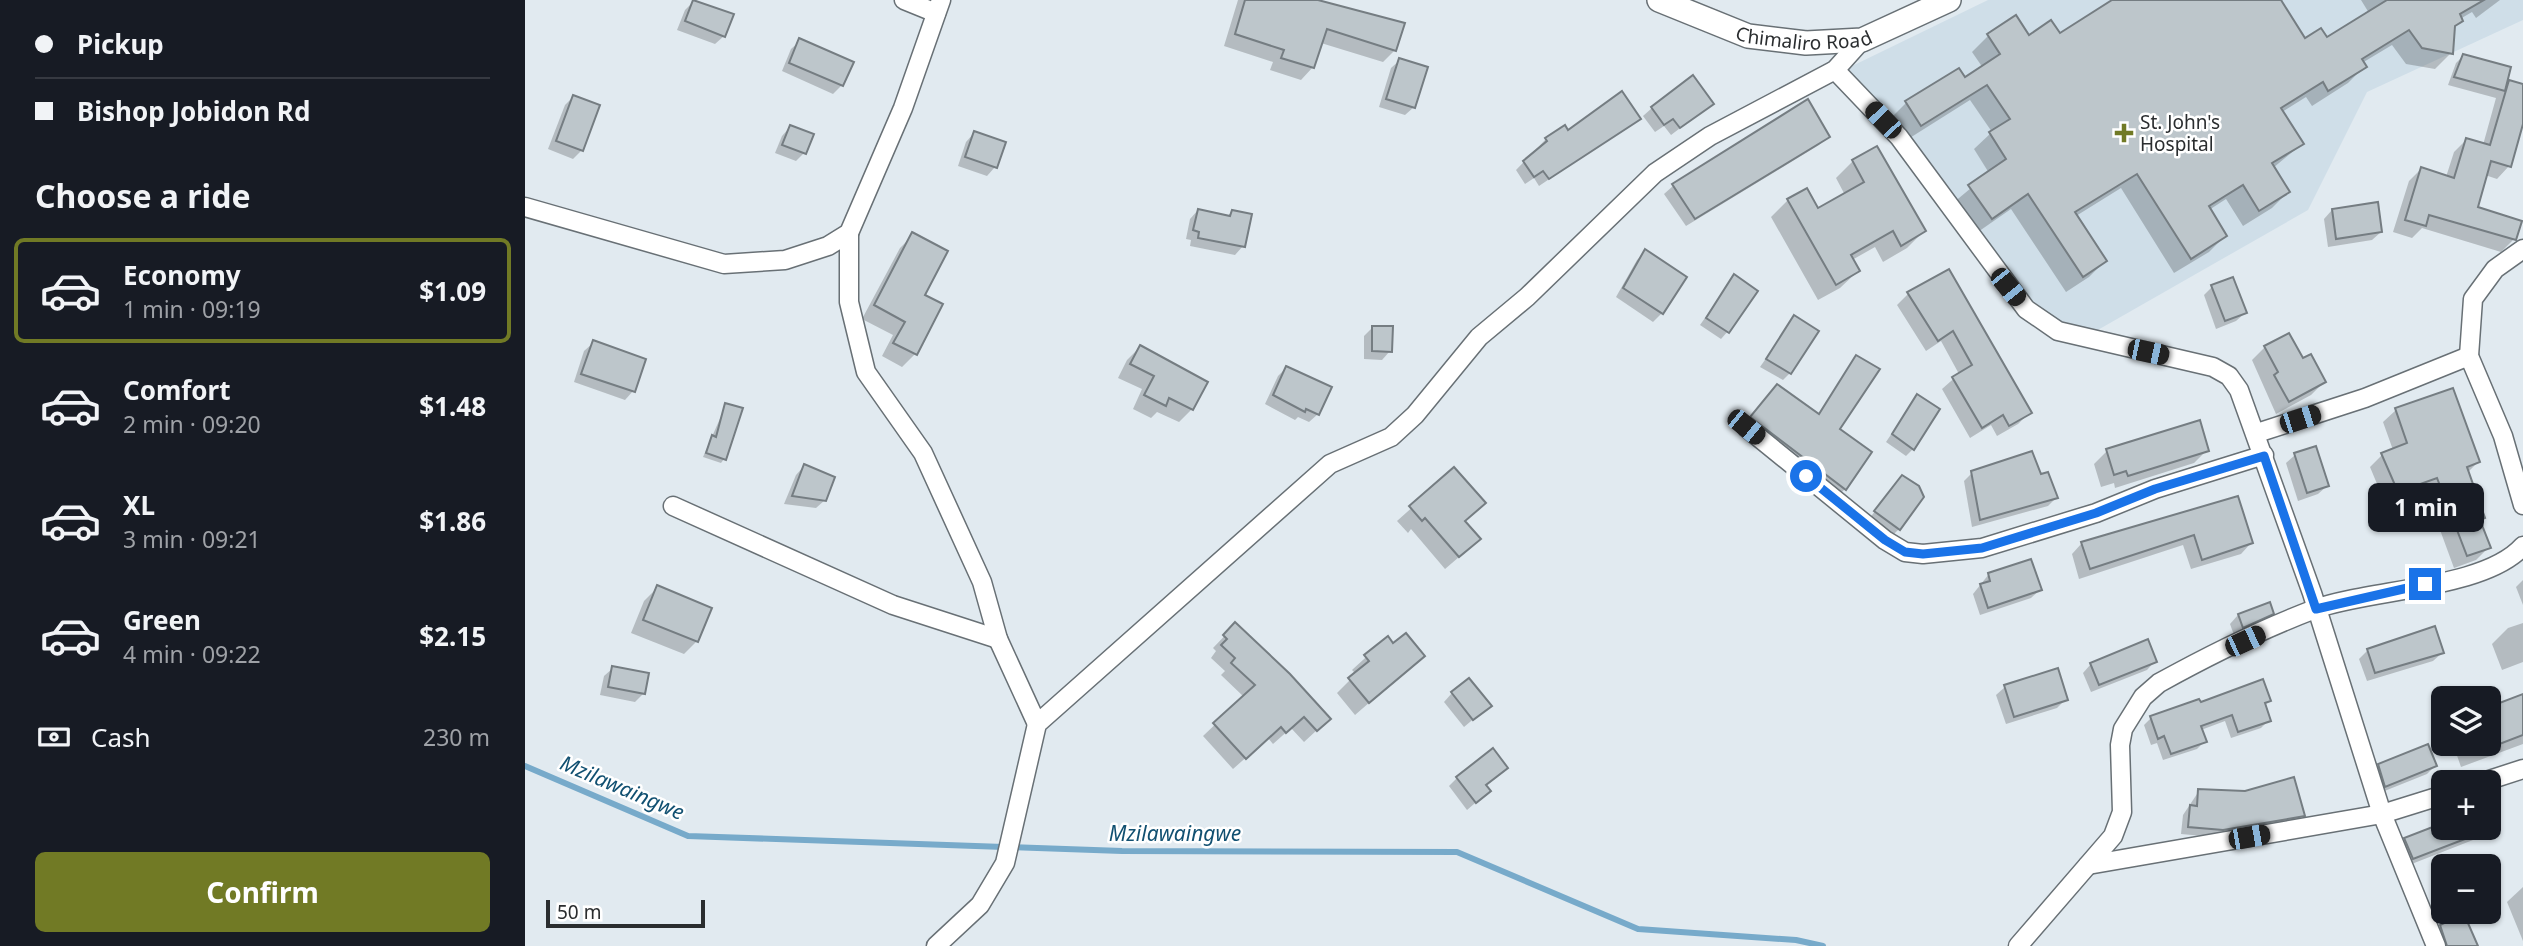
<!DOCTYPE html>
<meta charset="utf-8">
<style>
body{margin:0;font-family:"Noto Sans",sans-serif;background:#242831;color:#f1f3f6;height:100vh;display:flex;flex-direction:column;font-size:26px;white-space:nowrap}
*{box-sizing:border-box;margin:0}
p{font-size:23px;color:#9ea1a6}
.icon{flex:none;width:38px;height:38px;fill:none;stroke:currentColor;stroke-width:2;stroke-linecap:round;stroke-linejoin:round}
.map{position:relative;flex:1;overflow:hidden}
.drawer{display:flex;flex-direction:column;background:#171b24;width:525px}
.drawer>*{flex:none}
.banner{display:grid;align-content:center;height:154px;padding:0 35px;background:#171b24}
.fabs{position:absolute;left:1906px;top:686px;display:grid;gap:14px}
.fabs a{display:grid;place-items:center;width:70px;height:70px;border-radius:10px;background:#171b24;box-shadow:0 2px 5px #0004;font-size:35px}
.scale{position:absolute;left:21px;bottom:18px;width:159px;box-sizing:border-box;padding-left:7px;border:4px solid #2a2d2f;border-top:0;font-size:19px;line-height:24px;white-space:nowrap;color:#2a2d2f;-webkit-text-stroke:5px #fff;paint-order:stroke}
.end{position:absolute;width:32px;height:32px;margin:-16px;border:9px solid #1a73e8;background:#fff;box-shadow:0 0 0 4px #fff}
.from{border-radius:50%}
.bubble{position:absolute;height:49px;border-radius:10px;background:#171b24;box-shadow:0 2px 5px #0004;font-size:23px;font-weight:700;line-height:49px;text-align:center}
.car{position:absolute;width:21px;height:42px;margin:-21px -10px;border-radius:9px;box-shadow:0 0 5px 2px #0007;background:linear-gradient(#222 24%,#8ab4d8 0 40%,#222 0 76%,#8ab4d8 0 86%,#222 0)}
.banner b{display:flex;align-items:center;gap:24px;height:66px;font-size:26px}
.banner b+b{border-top:2px solid #363941}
.banner i{width:18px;height:18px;background:#f1f3f6}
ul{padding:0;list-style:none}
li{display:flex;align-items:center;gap:21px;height:105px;margin:0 14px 10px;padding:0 21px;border:4px solid transparent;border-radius:10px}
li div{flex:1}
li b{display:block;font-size:26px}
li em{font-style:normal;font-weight:700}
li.current{border-color:#717a25}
li>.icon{width:63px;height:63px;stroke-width:1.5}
h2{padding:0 35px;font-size:32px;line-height:84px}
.pay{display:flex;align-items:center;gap:18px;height:77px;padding:0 35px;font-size:26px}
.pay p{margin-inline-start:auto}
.button{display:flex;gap:14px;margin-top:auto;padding:14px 35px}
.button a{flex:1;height:80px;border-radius:10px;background:#717a25;color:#fff;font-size:28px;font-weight:700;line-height:80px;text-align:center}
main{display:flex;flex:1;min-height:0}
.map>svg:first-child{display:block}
</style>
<main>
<section class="drawer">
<div class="banner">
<b><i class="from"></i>Pickup</b>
<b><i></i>Bishop Jobidon Rd</b>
</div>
<h2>Choose a ride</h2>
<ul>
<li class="current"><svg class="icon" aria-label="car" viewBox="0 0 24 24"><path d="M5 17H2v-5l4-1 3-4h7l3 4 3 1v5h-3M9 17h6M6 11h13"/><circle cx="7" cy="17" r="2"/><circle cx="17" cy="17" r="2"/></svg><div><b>Economy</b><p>1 min · 09:19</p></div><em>$1.09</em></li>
<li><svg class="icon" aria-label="car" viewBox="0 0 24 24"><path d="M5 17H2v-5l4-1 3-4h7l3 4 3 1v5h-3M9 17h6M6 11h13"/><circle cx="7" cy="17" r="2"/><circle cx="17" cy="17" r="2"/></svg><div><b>Comfort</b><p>2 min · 09:20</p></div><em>$1.48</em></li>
<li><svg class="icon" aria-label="car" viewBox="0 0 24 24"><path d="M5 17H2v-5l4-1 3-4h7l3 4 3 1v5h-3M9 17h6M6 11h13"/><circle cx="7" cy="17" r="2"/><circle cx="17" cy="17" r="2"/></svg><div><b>XL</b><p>3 min · 09:21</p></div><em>$1.86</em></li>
<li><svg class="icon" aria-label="car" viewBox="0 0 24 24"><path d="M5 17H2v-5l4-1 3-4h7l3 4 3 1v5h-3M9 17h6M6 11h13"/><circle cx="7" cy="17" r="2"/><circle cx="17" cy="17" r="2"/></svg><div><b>Green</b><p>4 min · 09:22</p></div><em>$2.15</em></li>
</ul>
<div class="pay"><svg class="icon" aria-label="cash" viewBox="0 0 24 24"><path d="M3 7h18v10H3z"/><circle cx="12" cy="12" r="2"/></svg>Cash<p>230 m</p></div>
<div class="button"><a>Confirm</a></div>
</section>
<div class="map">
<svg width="1998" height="946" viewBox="0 0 1998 946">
<rect width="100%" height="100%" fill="#e1eaf0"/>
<path fill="#cfdee8" d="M 1463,0 L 1998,0 L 1998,20 L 1842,92 L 1783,210 L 1564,335 L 1498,302 L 1411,174 L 1323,68 Z"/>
<g fill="#0003">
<path d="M 713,0 L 787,0 L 870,50 L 858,62 L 796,43 L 788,67 L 776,80 L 745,70 L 748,62 L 699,46 Z"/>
<path d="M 1591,0 L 1758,0 L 1755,2 L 1779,40 L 1801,40 L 1844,13 L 1836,0 L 1975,0 L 1951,18 L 1947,12 L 1935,19 L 1928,29 L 1926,53 L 1910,69 L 1881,64 L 1867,45 L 1837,63 L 1839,67 L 1823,83 L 1787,106 L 1781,97 L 1757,112 L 1777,144 L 1748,168 L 1763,192 L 1747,208 L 1718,226 L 1701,199 L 1684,210 L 1700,236 L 1684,252 L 1649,273 L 1596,188 L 1551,216 L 1580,261 L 1564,277 L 1541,292 L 1486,209 L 1450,234 L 1428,203 L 1464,173 L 1449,149 L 1467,132 L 1445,100 L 1380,141 L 1365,119 L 1381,103 L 1439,80 L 1458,68 L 1447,52 L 1463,36 L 1490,17 L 1504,37 L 1534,35 Z"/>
<path d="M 169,1 L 199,36 L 190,44 L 152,30 L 160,10 Z"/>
<path d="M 275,41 L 317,85 L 308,94 L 257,71 L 266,49 Z"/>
<path d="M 1938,56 L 1979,88 L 1985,82 L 1998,86 L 1998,117 L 1984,166 L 1972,179 L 1960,175 L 1950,208 L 1995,222 L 1988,240 L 1976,252 L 1897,228 L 1887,238 L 1868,232 L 1884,181 L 1896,169 L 1921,177 L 1929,152 L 1941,140 L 1958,145 L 1971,98 L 1923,85 L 1931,63 Z"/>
<path d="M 875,60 L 889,107 L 880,115 L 854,107 L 866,68 Z"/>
<path d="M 48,97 L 57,150 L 48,159 L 23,149 L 40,105 Z"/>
<path d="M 1283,101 L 1303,136 L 1294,145 L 1161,226 L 1139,194 L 1148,186 Z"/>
<path d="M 1187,104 L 1146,135 L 1139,126 L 1130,132 L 1118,116 L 1127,108 Z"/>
<path d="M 1113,119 L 1014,186 L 1009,178 L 1000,184 L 991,170 L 1021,139 Z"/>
<path d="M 265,127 L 279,153 L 271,161 L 250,153 L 257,136 Z"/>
<path d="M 449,133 L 479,143 L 470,167 L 462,176 L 433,166 L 441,142 Z"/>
<path d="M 1352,148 L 1399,231 L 1382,248 L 1358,262 L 1350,247 L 1327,260 L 1333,271 L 1315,288 L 1293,300 L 1246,217 L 1263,200 L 1293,210 L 1320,195 L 1311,178 L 1328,161 Z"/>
<path d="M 673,210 L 702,217 L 707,212 L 718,246 L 710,255 L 665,246 L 666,240 L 661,239 L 665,219 Z"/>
<path d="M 1807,210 L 1856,232 L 1847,240 L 1803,247 L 1799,219 Z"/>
<path d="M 388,235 L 398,296 L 390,354 L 377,367 L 357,356 L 368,335 L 337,319 L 375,248 Z"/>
<path d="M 1120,252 L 1137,313 L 1128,322 L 1091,297 L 1112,260 Z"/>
<path d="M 1423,272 L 1504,413 L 1493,424 L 1472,436 L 1466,425 L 1445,438 L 1417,389 L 1434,374 L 1416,341 L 1401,351 L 1372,305 L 1383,294 Z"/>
<path d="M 1209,277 L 1203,331 L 1196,339 L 1175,325 Z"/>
<path d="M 1687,287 L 1720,313 L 1711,321 L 1691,329 L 1679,295 Z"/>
<path d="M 1269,318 L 1265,373 L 1258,380 L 1235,367 Z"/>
<path d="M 848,327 L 865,351 L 857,360 L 839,359 L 839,336 Z"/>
<path d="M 1763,335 L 1777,360 L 1799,382 L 1786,395 L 1751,414 L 1727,360 L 1740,347 Z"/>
<path d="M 68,343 L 108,391 L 100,400 L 49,382 L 59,351 Z"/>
<path d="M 615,347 L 667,409 L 654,422 L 632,412 L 626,418 L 608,409 L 617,389 L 593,378 L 602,360 Z"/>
<path d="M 1332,357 L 1313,430 L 1320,489 L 1312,497 L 1219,425 L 1244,394 L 1293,415 Z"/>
<path d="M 761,368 L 793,414 L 784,422 L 773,417 L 770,420 L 740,404 L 753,376 Z"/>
<path d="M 1392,396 L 1388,449 L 1381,456 L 1361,442 Z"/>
<path d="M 201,405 L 199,459 L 196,463 L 178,457 Z"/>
<path d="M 1871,410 L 1953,462 L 1942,473 L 1958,518 L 1954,521 L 1964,547 L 1951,560 L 1929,568 L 1900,489 L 1860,503 L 1845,467 L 1857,455 L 1868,450 L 1858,422 Z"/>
<path d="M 1682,450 L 1669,463 L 1590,488 L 1589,483 L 1576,487 L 1569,464 L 1582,451 Z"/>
<path d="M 1770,455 L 1802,486 L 1793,494 L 1773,501 L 1761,463 Z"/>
<path d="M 279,466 L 300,500 L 291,508 L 259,504 L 271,475 Z"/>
<path d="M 929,470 L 941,551 L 920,569 L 886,529 L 883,533 L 872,521 Z"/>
<path d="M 1447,473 L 1515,476 L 1531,498 L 1523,506 L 1447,527 L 1439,481 Z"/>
<path d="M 1371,484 L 1374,529 L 1367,536 L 1344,519 Z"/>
<path d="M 1712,498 L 1726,543 L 1716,554 L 1666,569 L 1658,545 L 1554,579 L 1547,554 L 1557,543 Z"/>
<path d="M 1464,574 L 1515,590 L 1506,598 L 1455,615 L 1448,594 Z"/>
<path d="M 1998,580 L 1998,605 L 1991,587 Z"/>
<path d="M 132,588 L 172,641 L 159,654 L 106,633 L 119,601 Z"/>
<path d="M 1747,613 L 1738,622 L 1709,635 L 1705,624 L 1713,615 Z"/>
<path d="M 1998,623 L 1998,662 L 1977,670 L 1967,644 L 1983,628 Z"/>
<path d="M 710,625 L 792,730 L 779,742 L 766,728 L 748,744 L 743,738 L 708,769 L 678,736 L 719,697 L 696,675 L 700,671 L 686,658 L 691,651 L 688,648 Z"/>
<path d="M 862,638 L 868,645 L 898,656 L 830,715 L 812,693 L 831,674 L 827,670 Z"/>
<path d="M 1843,650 L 1917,653 L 1908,661 L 1842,681 L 1834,659 Z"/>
<path d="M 1630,661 L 1622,670 L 1566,692 L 1558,673 L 1566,664 Z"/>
<path d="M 88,668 L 118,694 L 110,702 L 75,695 L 79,676 Z"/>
<path d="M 1480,687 L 1541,699 L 1532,708 L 1481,724 L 1471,695 Z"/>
<path d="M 927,693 L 964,706 L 939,727 L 919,702 Z"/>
<path d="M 1998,696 L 1998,744 L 1936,767 L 1928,744 L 1964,744 L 1964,709 Z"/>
<path d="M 1744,700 L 1739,706 L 1744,720 L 1736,728 L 1706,738 L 1700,721 L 1676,730 L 1680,741 L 1672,749 L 1638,760 L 1632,743 L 1626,745 L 1619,725 L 1626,718 Z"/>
<path d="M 1854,766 L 1910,766 L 1902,774 L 1852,794 L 1846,774 Z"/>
<path d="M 972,776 L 960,786 L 964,791 L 942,810 L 924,786 L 932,778 Z"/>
<path d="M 1674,791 L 1778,815 L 1770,823 L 1689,837 L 1656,834 L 1658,815 Z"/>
<path d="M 1918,825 L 1918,828 L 1954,828 L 1956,832 L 1948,840 L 1879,867 L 1872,848 L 1880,840 Z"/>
<path d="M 1998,887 L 1998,941 L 1982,902 Z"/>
<path d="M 1916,926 L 1951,946 L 1906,946 L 1904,938 Z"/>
</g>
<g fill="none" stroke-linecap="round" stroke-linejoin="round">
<path stroke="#77aaca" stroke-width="6" d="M 0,766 L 163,836 L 597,851 L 932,852 L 1113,929 L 1271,940 L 1298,946"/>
</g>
<g fill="#bdc6cb" stroke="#757d82" stroke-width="2">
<path d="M 168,0 L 209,14 L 200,37 L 160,21 Z"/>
<path d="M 720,0 L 793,0 L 880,23 L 871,51 L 802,29 L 789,68 L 756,58 L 759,50 L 710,34 Z"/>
<path d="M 1587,0 L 1756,0 L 1780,38 L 1796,28 L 1802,37 L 1862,0 L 1959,0 L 1935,14 L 1938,21 L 1930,26 L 1928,54 L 1897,48 L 1884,30 L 1837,59 L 1842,67 L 1803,91 L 1798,82 L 1756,108 L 1779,144 L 1747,163 L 1765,192 L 1734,211 L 1718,185 L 1684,206 L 1702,236 L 1666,259 L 1612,174 L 1550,212 L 1582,261 L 1558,277 L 1503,194 L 1467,219 L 1443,185 L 1481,159 L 1464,132 L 1485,119 L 1462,85 L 1396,126 L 1380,101 L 1434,68 L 1440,77 L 1475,54 L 1462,34 L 1491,15 L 1504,35 L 1526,20 L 1535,33 Z"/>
<path d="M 274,38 L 329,62 L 318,86 L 264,63 Z"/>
<path d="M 1938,54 L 1986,67 L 1980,91 L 1929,77 Z"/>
<path d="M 874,58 L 903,67 L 890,108 L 861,99 Z"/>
<path d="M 1168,75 L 1189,104 L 1155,128 L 1148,119 L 1139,125 L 1126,107 Z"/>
<path d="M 1984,80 L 1998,84 L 1998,124 L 1986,167 L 1966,161 L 1953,207 L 1997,221 L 1991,240 L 1904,215 L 1901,226 L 1880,220 L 1896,167 L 1929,178 L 1941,138 L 1965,145 Z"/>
<path d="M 1097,91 L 1116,119 L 1024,179 L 1018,171 L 1009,177 L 998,161 L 1022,141 L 1020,138 L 1040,125 L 1043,130 Z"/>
<path d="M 48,95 L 75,105 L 58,151 L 31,141 Z"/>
<path d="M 1283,99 L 1305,137 L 1170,219 L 1147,184 Z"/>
<path d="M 265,125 L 289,134 L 281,154 L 257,145 Z"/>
<path d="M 449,131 L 481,142 L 472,168 L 440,157 Z"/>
<path d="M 1352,146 L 1401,231 L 1376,246 L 1368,231 L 1326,255 L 1335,271 L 1311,285 L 1262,199 L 1282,188 L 1293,208 L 1339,182 L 1327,160 Z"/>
<path d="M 1853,202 L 1857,232 L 1811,239 L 1807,209 Z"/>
<path d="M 673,209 L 705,216 L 707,210 L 727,214 L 720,247 L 673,238 L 674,232 L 668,230 Z"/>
<path d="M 387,232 L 423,251 L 400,295 L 418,304 L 392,355 L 368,343 L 380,322 L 349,305 Z"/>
<path d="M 1120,249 L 1162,277 L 1138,314 L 1098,288 Z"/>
<path d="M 1424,269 L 1507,413 L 1484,426 L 1478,415 L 1457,428 L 1427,377 L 1447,365 L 1428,331 L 1413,341 L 1382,292 Z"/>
<path d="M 1209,274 L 1233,291 L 1204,333 L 1181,318 Z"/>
<path d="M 1708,277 L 1722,313 L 1700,321 L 1686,285 Z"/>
<path d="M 1269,315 L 1294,331 L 1266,374 L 1241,359 Z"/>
<path d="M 847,326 L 868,326 L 867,352 L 847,351 Z"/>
<path d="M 1764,333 L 1778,358 L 1786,354 L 1801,382 L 1764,402 L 1749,375 L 1753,372 L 1739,346 Z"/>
<path d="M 68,340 L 121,359 L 110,392 L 56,374 Z"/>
<path d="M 615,345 L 683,382 L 668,410 L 644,398 L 641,406 L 619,395 L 629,376 L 605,364 Z"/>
<path d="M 1331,355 L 1355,369 L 1315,429 L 1347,452 L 1321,490 L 1225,417 L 1252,384 L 1294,414 Z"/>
<path d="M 761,366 L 807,387 L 794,415 L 781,409 L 780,412 L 748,395 Z"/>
<path d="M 1928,388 L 1955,462 L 1942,467 L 1960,518 L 1955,520 L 1966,548 L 1942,556 L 1912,478 L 1873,492 L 1856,453 L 1882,443 L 1870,408 Z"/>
<path d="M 1392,394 L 1415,409 L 1389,450 L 1367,434 Z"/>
<path d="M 200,403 L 218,408 L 201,460 L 181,453 L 187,435 L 191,437 Z"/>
<path d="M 1675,420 L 1684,451 L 1603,476 L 1601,471 L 1589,475 L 1581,449 Z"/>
<path d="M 1791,446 L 1804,486 L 1782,493 L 1769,453 Z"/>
<path d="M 1507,451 L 1516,474 L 1523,472 L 1533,498 L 1455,520 L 1446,471 Z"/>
<path d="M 279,464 L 310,477 L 301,501 L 267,496 Z"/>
<path d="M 929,467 L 961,503 L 940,521 L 956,539 L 934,557 L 900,518 L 897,521 L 884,506 Z"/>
<path d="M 1377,475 L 1394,486 L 1399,497 L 1375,530 L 1349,511 Z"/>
<path d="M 1713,496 L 1728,543 L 1677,560 L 1669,535 L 1565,569 L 1556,542 Z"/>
<path d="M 1506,559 L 1517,590 L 1463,608 L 1455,584 L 1465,581 L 1463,573 Z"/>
<path d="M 132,585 L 187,608 L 173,642 L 118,620 Z"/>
<path d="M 1745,602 L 1749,614 L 1718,628 L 1713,614 Z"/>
<path d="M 710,622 L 765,674 L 806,719 L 792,731 L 779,717 L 761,733 L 756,727 L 721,759 L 688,723 L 730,685 L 706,663 L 710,658 L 696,645 L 702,639 L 698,635 Z"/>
<path d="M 1910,626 L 1919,653 L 1850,673 L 1842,649 Z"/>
<path d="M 881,633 L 900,656 L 844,703 L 823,678 L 844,661 L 839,655 L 863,636 L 868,643 Z"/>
<path d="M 1623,639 L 1632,662 L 1574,685 L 1565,663 Z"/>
<path d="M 87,666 L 124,673 L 120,694 L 83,687 Z"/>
<path d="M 1533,668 L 1543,700 L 1489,717 L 1479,685 Z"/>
<path d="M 944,678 L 967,706 L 948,720 L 926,692 Z"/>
<path d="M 1738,679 L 1746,701 L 1740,703 L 1746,721 L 1713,732 L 1707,715 L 1676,726 L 1682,742 L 1646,754 L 1639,736 L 1633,739 L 1625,716 L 1674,699 L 1676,702 Z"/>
<path d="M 1998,694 L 1998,735 L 1964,748 L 1964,707 Z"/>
<path d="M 1903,744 L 1912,766 L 1860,787 L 1853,764 Z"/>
<path d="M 968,748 L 983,768 L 961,785 L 966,791 L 951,803 L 931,777 Z"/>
<path d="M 1769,777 L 1780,816 L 1698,830 L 1663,827 L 1665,805 L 1672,806 L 1673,789 L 1720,791 Z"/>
<path d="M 1918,823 L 1918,828 L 1966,829 L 1888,859 L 1879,838 Z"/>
<path d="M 1939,914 L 1953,946 L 1922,946 L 1915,925 Z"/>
</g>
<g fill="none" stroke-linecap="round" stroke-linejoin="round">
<defs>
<g id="minor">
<path d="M 379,0 L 411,13"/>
<path d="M 1310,70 L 1374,137 L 1501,309 L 1533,331 L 1688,367 L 1704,376 L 1714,390 L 1787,593 L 1857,814 L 1911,946"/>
<path d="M 0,207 L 199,264 L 260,260 L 303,246 L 324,233 L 378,108 L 416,0"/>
<path d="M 324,233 L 324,302 L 341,372 L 398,453 L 457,582 L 473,639 L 512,724"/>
<path d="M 1998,249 L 1970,269 L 1948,299 L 1944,356 L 1978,436 L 1998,505"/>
<path d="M 1221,427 L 1360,540 L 1380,552 L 1398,554 L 1457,548 L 1571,513 L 1630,489 L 1739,455"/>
<path d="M 1732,433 L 1840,398 L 1944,356"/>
<path d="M 148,506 L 368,605 L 473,639"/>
<path d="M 1958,782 L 1998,769"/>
<path d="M 1563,865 L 1857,814 L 1918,795"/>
<path d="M 411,946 L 455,905 L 480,863 L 512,724 L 805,464 L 866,437 L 890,415 L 954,337 L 1002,297 L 1130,173 L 1185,136 L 1310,70 L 1337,40"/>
<path d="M 1493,946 L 1588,836 L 1597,812 L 1595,745 L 1598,729 L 1618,697 L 1634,683 C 1681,657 1740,628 1790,609 C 1845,589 1960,589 1998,546"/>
</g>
<g id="tertiary">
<path id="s1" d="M 1134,0 L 1223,36 L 1281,43 L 1337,40 L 1424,0"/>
</g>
</defs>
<use href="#minor" stroke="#687075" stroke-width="21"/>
<use href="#tertiary" stroke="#687075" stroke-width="26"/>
<use href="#minor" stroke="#fff" stroke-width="18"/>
<use href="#tertiary" stroke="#fff" stroke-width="23"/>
</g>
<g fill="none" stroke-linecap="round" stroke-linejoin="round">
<path stroke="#1a73e8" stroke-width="9" d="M 1281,476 L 1360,540 L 1380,552 L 1398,554 L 1457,548 L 1571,513 L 1630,489 L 1739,456 L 1791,609 L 1900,584"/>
</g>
<path fill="#717a25" stroke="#fff" stroke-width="2.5" d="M1595.5 122.5h7v7h7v7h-7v7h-7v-7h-7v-7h7z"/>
<g text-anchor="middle" stroke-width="5" stroke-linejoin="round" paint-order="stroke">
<g font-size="19" fill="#2a2d2f" stroke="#fff">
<text dy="7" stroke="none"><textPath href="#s1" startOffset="152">Chimaliro Road</textPath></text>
</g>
<g font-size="19" fill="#2a2d2f" stroke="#fff" text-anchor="start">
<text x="1615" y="129">St. John's<tspan x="1615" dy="22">Hospital</tspan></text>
</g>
<g font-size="21" font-style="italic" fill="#115071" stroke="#fff">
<text transform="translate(97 788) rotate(23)" y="7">Mzilawaingwe</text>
<text x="650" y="841">Mzilawaingwe</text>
</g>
</g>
</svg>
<div class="fabs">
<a><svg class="icon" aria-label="layers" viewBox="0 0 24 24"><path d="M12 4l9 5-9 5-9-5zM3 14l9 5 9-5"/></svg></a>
<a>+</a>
<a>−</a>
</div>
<div class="scale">50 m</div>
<i class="end from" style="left:1281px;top:476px"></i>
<i class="end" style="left:1900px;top:584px"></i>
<div class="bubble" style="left:1843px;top:483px;width:116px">1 min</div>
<i class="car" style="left:1358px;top:120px;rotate:316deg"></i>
<i class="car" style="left:1483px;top:287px;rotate:141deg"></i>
<i class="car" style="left:1623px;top:352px;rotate:102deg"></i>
<i class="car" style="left:1775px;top:419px;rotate:72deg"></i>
<i class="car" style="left:1221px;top:427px;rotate:129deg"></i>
<i class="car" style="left:1720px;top:641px;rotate:65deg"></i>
<i class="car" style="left:1724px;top:837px;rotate:80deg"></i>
</div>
</main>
